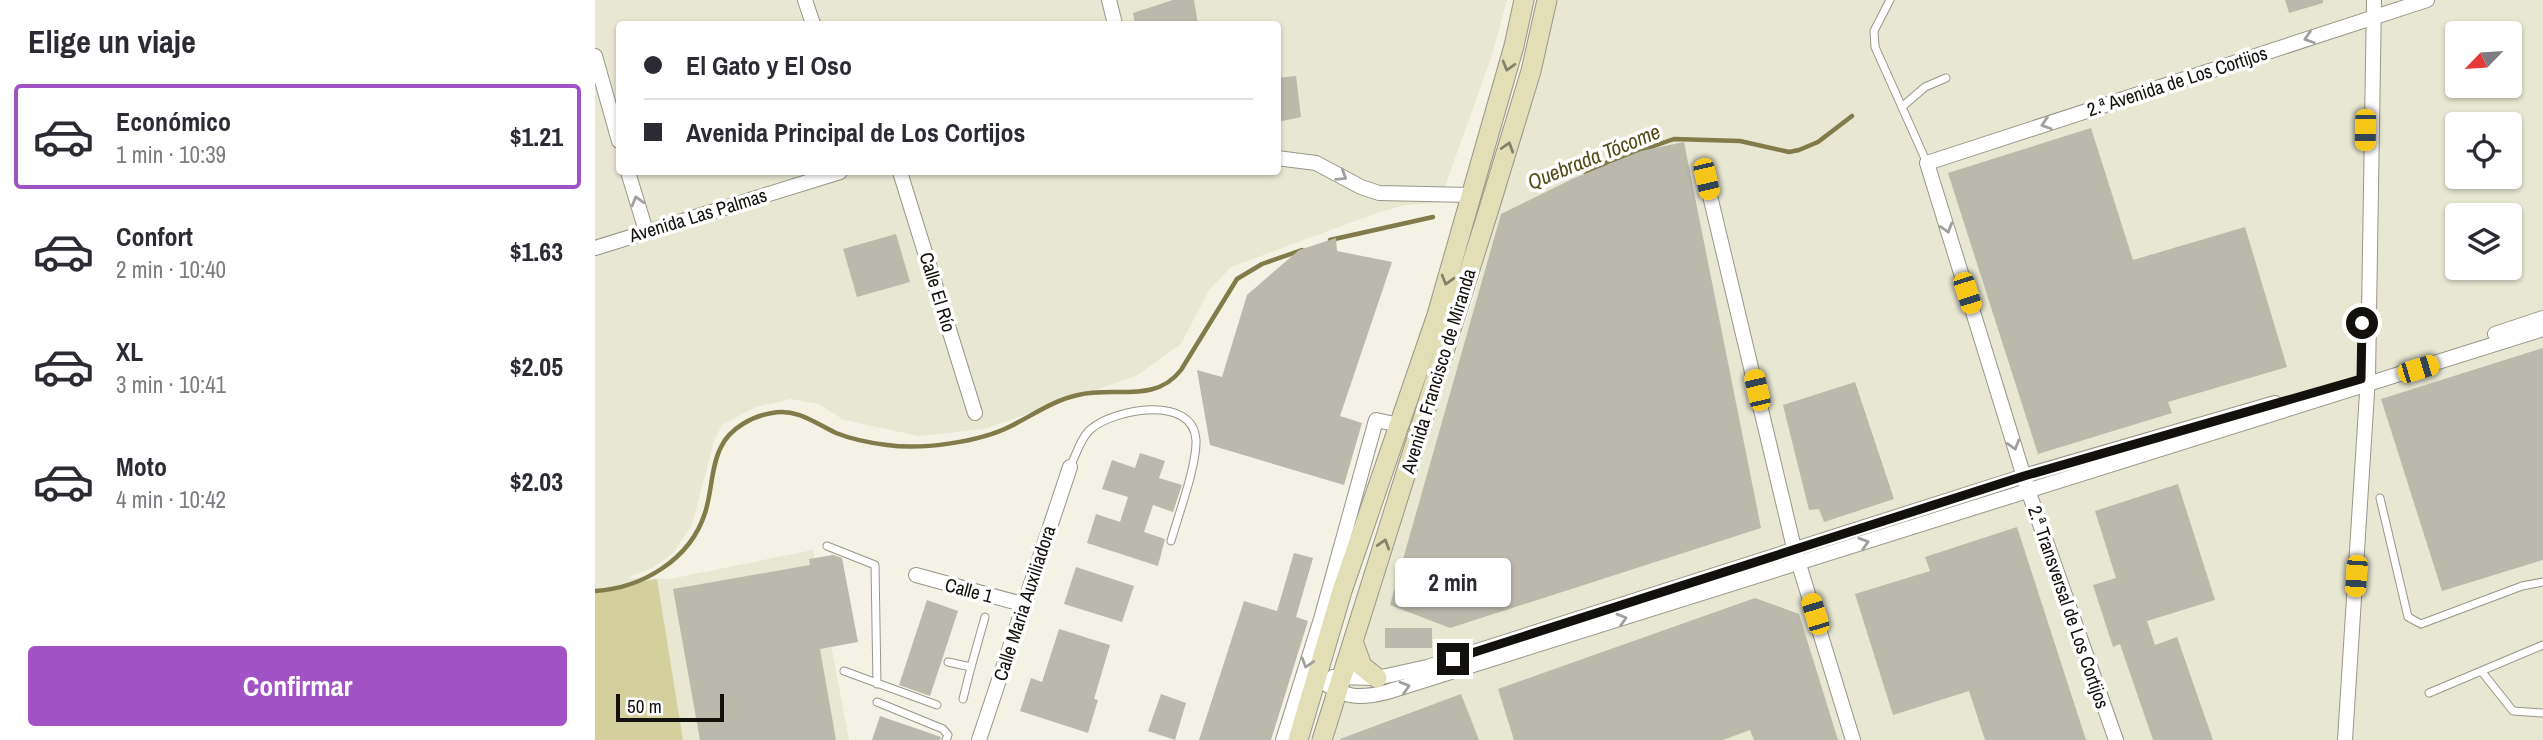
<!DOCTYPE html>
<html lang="es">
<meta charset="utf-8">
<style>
body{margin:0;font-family:"Archivo Narrow",sans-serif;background:#f2f2f3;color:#2b2b33;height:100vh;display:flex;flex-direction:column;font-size:26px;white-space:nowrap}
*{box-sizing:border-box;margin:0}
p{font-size:23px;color:#7c7c81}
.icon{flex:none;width:38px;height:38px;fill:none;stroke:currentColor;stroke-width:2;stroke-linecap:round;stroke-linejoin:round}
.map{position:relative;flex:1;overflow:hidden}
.side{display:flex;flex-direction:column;background:#fff;width:595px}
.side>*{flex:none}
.top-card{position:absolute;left:21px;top:21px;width:665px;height:154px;border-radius:7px;box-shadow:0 2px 5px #0004;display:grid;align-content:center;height:154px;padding:0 28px;background:#fff}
.needle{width:46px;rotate:245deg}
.fabs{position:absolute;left:1850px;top:21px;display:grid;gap:14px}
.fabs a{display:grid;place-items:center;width:77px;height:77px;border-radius:7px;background:#fff;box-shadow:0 2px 5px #0004;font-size:35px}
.scale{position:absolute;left:21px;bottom:18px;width:108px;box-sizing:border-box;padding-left:7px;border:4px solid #12110d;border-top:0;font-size:19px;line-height:24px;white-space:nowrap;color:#12110d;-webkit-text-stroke:5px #fff;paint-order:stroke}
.end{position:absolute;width:32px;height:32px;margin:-16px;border:9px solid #12110d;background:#fff;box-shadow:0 0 0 4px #fff}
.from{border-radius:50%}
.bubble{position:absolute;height:49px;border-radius:7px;background:#fff;box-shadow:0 2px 5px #0004;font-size:23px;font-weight:700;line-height:49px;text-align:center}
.car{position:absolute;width:21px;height:42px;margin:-21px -10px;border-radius:9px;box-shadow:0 0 5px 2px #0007;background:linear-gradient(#f5c518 24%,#345 0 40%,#f5c518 0 76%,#345 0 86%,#f5c518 0)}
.top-card b{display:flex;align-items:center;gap:24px;height:66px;font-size:26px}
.top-card b+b{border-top:2px solid #e1e1e2}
.top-card i{width:18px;height:18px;background:#2b2b33}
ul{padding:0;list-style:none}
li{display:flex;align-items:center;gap:21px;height:105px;margin:0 14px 10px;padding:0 14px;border:4px solid transparent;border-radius:7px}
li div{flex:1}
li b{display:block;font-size:26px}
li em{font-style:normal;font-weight:700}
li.current{border-color:#a153c5}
li>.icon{width:63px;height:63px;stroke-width:1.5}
h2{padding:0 28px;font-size:32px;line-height:84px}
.action{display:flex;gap:14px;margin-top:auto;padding:14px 28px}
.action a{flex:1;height:80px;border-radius:7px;background:#a153c5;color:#fff;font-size:28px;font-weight:700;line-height:80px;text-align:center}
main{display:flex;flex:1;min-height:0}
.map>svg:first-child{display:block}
</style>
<main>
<section class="side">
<h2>Elige un viaje</h2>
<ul>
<li class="current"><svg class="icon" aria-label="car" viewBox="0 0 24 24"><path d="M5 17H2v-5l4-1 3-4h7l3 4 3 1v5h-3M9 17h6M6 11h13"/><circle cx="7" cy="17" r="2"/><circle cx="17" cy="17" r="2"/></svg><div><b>Económico</b><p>1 min · 10:39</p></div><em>$1.21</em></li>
<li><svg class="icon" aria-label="car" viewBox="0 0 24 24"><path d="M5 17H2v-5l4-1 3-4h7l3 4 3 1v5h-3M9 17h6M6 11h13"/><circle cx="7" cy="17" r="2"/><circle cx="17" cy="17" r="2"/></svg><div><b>Confort</b><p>2 min · 10:40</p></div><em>$1.63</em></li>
<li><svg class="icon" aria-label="car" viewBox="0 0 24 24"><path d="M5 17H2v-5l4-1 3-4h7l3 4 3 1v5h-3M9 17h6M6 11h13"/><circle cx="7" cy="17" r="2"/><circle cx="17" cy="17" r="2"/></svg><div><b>XL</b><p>3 min · 10:41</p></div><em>$2.05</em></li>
<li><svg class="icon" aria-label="car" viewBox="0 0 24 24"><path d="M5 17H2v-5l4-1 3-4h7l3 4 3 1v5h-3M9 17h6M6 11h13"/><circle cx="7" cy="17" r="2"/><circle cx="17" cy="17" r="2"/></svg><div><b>Moto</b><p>4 min · 10:42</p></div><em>$2.03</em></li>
</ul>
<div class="action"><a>Confirmar</a></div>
</section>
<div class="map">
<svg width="1948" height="740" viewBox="0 0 1948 740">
<rect width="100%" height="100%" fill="#f3f2e5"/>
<g fill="#e8e7d2" fill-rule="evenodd">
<path d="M 0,0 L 912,0 L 897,55 L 844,203 L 810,205 L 782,213 L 636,267 L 614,290 L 586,344 L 541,376 L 389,429 L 324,436 L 249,420 L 224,404 L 196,399 L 160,407 L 127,425 L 119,441 L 97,525 L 78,553 L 57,568 L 32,578 L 75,579 L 218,550 L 254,740 L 0,740 ZM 24,24 L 682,24 L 682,172 L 24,172 Z"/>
<path d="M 963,0 L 1948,0 L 1948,740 L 733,740 L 878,301 ZM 1862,33 L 1914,33 L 1914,86 L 1862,86 ZM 1862,124 L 1914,124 L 1914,177 L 1862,177 ZM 1862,215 L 1914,215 L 1914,268 L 1862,268 Z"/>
</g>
<path fill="#d4d09d" d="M 62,579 L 88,740 L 0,740 L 0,590 Z"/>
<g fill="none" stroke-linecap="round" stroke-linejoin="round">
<g stroke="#807b48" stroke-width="4.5">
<path d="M 991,174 L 1013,162 L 1079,139 L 1145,141 L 1194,152 L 1204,150 L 1223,142 L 1257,116"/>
<path d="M 735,240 L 838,217"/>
<path d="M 0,591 C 47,588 95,560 110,513 C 117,492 116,466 126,447 C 135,428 158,416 177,413 C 202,408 220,423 241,433 C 256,439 276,443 292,445 C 327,450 385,442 416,426 C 438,415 459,400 483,395 C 519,386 560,404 586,370 L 642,279 L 667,264 L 707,250"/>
</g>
</g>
<g fill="#bab9ac">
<path d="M 578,0 L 599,0 L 603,24 L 540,24 L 538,13 Z"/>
<path d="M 1690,0 L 1728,0 L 1728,3 L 1694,13 Z"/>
<path d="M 701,76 L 706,117 L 682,122 L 682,78 Z"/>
<path d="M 1496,128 L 1538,260 L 1650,227 L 1692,367 L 1573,402 L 1577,413 L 1443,454 L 1353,173 Z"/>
<path d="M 1089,142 L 1166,528 L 855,628 L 795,605 L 906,214 L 977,179 L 1046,151 Z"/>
<path d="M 301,234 L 315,282 L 262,297 L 248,249 Z"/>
<path d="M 741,238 L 742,251 L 797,262 L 745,416 L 767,423 L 749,485 L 615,445 L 602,370 L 627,377 L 652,295 L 704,250 Z"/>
<path d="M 1948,348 L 1948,560 L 1847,591 L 1786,399 Z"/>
<path d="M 1260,382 L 1299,499 L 1229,522 L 1224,509 L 1214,510 L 1188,405 Z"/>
<path d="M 545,453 L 570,461 L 564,478 L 587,485 L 578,512 L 558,505 L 549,532 L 570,539 L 563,566 L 492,543 L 501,514 L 525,522 L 533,497 L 507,489 L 517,460 L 540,468 Z"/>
<path d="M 1583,484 L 1620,600 L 1552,621 L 1560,645 L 1582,637 L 1618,740 L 1558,740 L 1525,644 L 1518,647 L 1498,585 L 1521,578 L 1500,511 Z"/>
<path d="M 1422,527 L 1491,740 L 1390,740 L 1374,691 L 1298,715 L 1260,594 L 1335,571 L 1330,557 Z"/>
<path d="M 699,553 L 718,558 L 701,617 L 713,621 L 676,740 L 604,740 L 649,601 L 682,611 Z"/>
<path d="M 238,555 L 247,558 L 263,642 L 225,649 L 241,740 L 105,740 L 78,589 L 215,565 L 214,559 Z"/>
<path d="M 481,567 L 539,586 L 527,622 L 469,604 Z"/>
<path d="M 1160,598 L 1204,614 L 1243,740 L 1159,740 L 1155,730 L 1128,740 L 919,740 L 903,689 Z"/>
<path d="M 332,600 L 363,611 L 335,696 L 304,685 Z"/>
<rect x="790" y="628" width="47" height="20"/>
<path d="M 464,629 L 515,645 L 499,699 L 503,700 L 493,733 L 425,711 L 436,678 L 447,682 Z"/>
<path d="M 566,694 L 591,703 L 580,740 L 553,731 Z"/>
<path d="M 866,694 L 884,740 L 745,740 L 745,739 Z"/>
<path d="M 285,716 L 346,737 L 345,740 L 277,740 Z"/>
</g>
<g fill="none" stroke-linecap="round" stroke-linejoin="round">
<defs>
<g id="lane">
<path d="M 1295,0 L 1279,31 L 1280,47 L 1332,163"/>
<path d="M 1308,106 L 1330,87 L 1351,78"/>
<path d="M 475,467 C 481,455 486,437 496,429 C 519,409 598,394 601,440 C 602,465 583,516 576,541"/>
<path d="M 1785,498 L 1813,617 L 1826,624 L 1927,586 L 1948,582"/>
<path d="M 232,546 L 280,565 L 282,684"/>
<path d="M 353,662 L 376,667 L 368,699"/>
<path d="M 376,667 L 390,617"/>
<path d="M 249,671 L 342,705"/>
<path d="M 1887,672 L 1918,711 L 1948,713"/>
<path d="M 1834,693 L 1948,645"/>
<path d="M 282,702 L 348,729 L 353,735 L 351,740"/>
</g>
<g id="street">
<path d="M 210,0 L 218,24"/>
<path d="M 514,0 L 520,24"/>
<path d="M 0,56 L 24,141"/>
<path d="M 682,158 L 721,163 L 766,187 L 784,193 L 876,195"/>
<path d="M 33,172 L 51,231"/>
<path d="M 305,172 L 380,413"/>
<path d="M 1111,179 L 1199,548 L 1258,740"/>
<path d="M 0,248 L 245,172"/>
<path d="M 1900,334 L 1948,318"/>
<path d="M 321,575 L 427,604"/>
<path d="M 738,677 L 782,678 L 832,667 L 1429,476 L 1680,403"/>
<path d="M 723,679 C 750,697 761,700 792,692 L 1948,329"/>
<path d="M 384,740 L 475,467"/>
<path d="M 688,740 L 726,619 L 781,420 L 804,425"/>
<path d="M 1521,740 L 1433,490 L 1332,163 L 1832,0"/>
<path d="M 1750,740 L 1773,377 L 1779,0"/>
</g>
<g id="secondary">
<path d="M 759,644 L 767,666 L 782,678"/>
<path d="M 703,740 L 747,591 L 842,315 L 919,46 L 929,0"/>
<path d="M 727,740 L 893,212 L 936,71 L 952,0"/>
</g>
</defs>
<use href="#lane" stroke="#97968a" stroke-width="9"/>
<use href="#street" stroke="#97968a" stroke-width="16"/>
<use href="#secondary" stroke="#97968a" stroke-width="21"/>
<use href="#lane" stroke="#fff" stroke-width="7"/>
<use href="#street" stroke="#fff" stroke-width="14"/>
<use href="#secondary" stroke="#e2dfb6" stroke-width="19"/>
</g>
<defs><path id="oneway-chevron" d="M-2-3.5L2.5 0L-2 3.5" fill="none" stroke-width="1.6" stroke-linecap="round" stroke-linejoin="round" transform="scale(1.75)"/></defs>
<g stroke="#a0a09e">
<use href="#oneway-chevron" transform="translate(1714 38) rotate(162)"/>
<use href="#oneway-chevron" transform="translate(1451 124) rotate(162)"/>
<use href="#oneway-chevron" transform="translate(747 176) rotate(32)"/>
<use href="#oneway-chevron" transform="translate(42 201) rotate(-106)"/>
<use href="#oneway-chevron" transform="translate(1352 228) rotate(73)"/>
<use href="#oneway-chevron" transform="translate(1419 445) rotate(73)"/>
<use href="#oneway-chevron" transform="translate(1269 543) rotate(-18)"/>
<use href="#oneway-chevron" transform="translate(1027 619) rotate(-17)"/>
<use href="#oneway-chevron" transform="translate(712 663) rotate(107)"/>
<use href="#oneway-chevron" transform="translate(810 687) rotate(-17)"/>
</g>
<g stroke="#84826a">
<use href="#oneway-chevron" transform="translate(913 66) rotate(106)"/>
<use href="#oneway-chevron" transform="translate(913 147) rotate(-73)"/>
<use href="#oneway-chevron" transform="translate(852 280) rotate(106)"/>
<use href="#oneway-chevron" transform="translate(789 544) rotate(-73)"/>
</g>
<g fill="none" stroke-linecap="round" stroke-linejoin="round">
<path stroke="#12110d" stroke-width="9" d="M 858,659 L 1429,476 L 1766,379 L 1767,323"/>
</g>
<g text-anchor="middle" stroke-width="7" stroke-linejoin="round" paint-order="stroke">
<g font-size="19" fill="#12110d" stroke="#fff">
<text transform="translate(1582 81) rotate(-18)" y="7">2.ª Avenida de Los Cortijos</text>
<text transform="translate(103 215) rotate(-17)" y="7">Avenida Las Palmas</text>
<text transform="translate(343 292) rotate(73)" y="7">Calle El Río</text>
<text transform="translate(843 371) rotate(-73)" y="7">Avenida Francisco de Miranda</text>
<text transform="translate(374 590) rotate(15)" y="7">Calle 1</text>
<text transform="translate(429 603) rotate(-72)" y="7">Calle Maria Auxiliadora</text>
<text transform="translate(1474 607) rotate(71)" y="7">2.ª Transversal de Los Cortijos</text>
</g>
<g font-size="21" font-style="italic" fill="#514c15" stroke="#fff">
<text transform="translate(999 157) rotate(-22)" y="7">Quebrada Tócome</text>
</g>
</g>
</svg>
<div class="fabs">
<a><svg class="needle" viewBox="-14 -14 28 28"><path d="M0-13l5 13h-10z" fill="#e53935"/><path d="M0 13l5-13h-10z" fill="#7c7c81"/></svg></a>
<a><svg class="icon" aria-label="locate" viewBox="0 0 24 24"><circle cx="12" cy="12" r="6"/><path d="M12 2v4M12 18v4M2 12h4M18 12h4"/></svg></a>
<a><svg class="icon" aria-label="layers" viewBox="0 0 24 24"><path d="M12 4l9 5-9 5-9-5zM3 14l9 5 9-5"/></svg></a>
</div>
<div class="scale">50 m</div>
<i class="end from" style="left:1767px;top:323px"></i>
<i class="end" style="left:858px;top:659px"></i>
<div class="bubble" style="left:800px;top:558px;width:116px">2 min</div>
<i class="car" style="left:1770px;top:130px;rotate:181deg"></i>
<i class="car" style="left:1111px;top:179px;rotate:167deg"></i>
<i class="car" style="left:1372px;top:293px;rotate:162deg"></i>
<i class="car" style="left:1823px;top:369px;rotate:73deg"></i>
<i class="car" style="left:1162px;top:390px;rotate:347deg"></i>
<i class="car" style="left:1761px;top:576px;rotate:184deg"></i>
<i class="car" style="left:1220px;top:614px;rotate:343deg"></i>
<div class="top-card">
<b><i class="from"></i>El Gato y El Oso</b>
<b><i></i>Avenida Principal de Los Cortijos</b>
</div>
</div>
</main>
